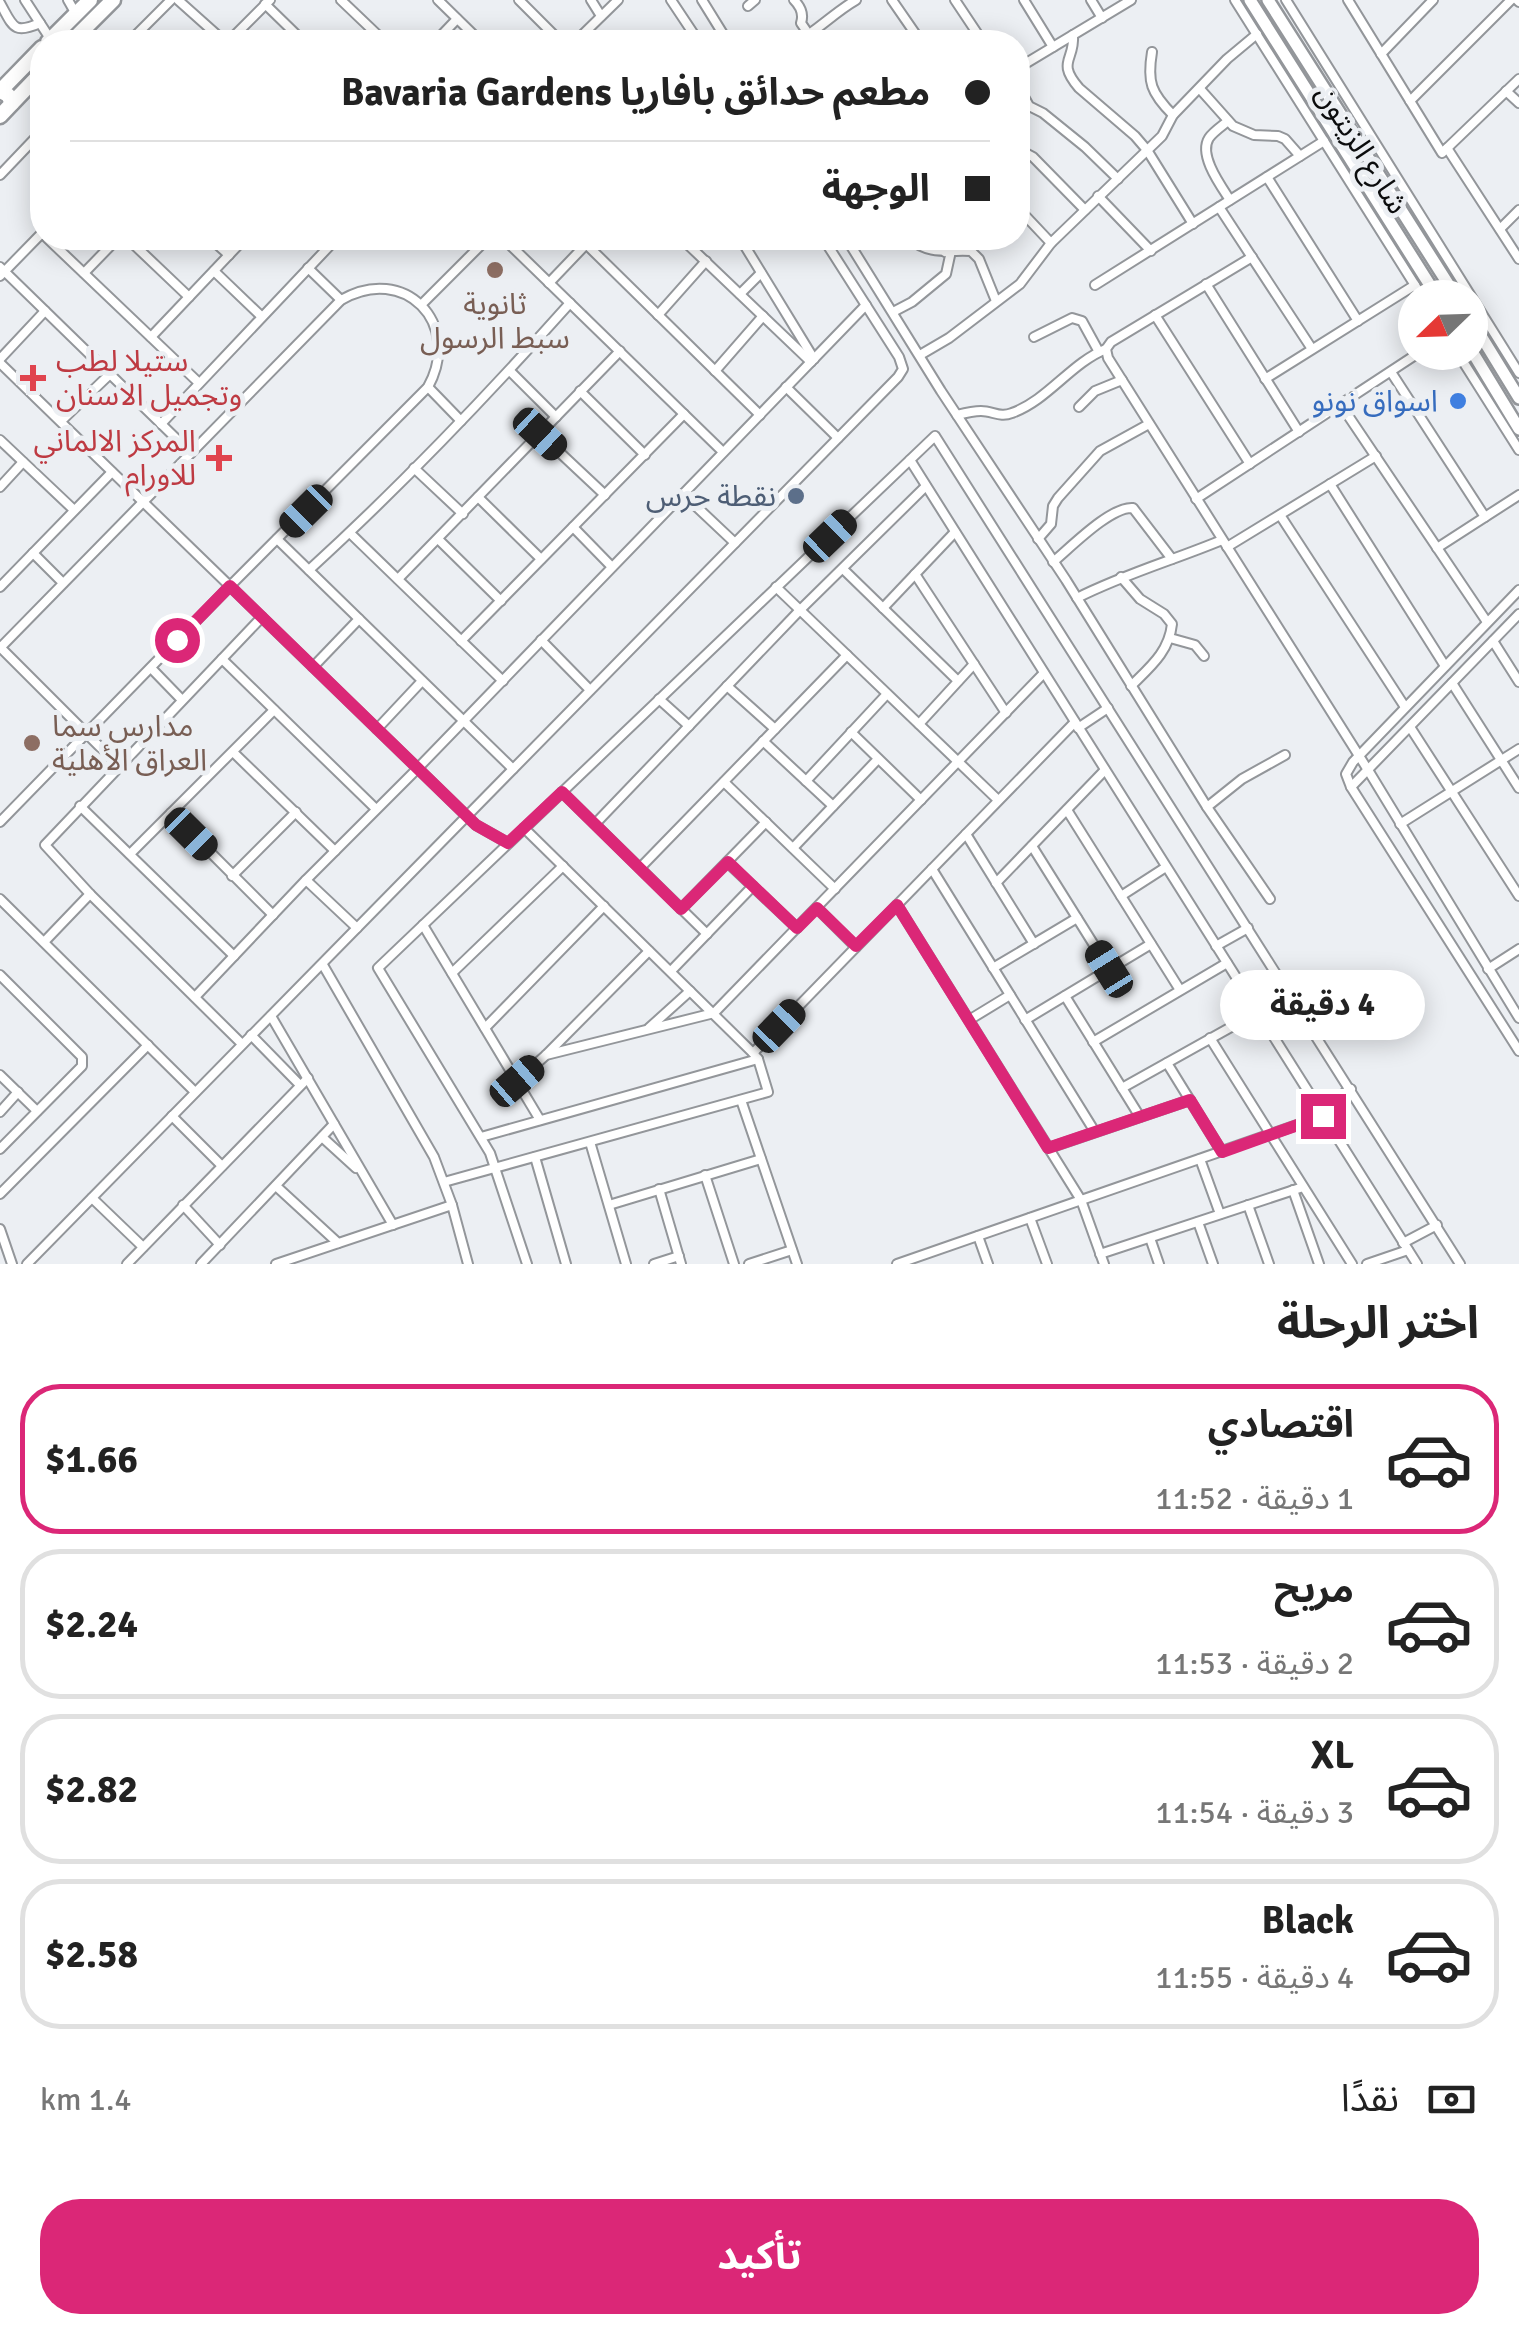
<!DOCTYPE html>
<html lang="ar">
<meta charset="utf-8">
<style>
body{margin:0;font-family:Signika,"Noto Sans Arabic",sans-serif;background:#f2f2f2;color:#222;direction:rtl;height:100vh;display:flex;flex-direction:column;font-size:38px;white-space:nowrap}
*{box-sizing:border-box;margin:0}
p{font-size:32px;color:#767676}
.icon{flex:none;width:55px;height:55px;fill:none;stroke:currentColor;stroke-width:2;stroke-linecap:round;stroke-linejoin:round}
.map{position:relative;height:1264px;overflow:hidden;direction:ltr}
.details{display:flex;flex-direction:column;background:#fff;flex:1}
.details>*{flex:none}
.hud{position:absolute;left:30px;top:30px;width:1000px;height:220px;border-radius:40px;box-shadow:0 5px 25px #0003;direction:rtl;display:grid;align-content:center;height:220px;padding:0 40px;background:#fff}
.needle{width:65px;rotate:247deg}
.fabs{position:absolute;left:1398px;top:280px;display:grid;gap:20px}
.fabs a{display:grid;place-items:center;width:90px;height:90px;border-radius:50%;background:#fff;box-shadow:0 5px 25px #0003;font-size:50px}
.end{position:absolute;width:45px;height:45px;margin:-22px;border:12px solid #db2777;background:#fff;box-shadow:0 0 0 5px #fff}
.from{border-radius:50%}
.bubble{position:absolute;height:70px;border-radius:35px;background:#fff;box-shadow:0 5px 25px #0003;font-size:32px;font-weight:700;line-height:70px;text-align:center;direction:rtl}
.car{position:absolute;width:30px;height:60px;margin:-30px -15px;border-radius:12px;box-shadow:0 0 8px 2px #0007;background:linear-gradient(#222 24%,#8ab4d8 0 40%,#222 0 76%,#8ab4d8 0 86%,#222 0)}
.hud b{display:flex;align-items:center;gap:35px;height:95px;font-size:38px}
.hud b+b{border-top:2px solid #e0e0e0}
.hud i{width:25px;height:25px;background:#222}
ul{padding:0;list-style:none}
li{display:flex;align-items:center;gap:30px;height:150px;margin:0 20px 15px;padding:0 20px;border:5px solid #e0e0e0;border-radius:40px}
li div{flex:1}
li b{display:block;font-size:38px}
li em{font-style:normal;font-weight:700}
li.selected{border-color:#db2777}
li>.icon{width:90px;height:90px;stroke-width:1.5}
h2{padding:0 40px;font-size:45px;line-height:120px}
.pay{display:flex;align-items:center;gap:25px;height:110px;padding:0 40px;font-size:38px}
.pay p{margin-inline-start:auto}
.cta{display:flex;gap:20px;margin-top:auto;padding:20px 40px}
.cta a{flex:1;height:115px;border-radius:40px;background:#db2777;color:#fff;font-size:40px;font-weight:700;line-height:115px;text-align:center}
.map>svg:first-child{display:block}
</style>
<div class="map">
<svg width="1519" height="1264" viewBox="0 0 1519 1264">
<rect width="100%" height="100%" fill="#eceff3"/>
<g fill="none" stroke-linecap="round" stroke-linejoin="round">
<defs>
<g id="minor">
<path d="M 25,0 L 51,40"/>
<path d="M 68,0 L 76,14"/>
<path d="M 178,0 L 225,42"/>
<path d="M 341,0 L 385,42"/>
<path d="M 438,0 L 481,42"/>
<path d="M 519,0 L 561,42"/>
<path d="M 591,0 L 601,16"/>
<path d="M 671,0 L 699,42"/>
<path d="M 702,0 L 728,42"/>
<path d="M 794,0 C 801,7 804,14 801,23 L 814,42"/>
<path d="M 892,0 L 921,42"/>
<path d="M 955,0 L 983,42"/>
<path d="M 1024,0 L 1053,47"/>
<path d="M 1091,0 L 1102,18"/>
<path d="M 1235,0 L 1423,298"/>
<path d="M 1286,0 L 1519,373"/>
<path d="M 1348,0 L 1442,153 L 1519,79"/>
<path d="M 1517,0 L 1519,2"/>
<path d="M 0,3 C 13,26 13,35 40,23"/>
<path d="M 265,4 L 304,42"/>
<path d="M 748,6 L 755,0"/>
<path d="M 1073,35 C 1075,61 1056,61 1079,88 L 1135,136 L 1147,150 L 1193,224"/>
<path d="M 129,42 L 171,0"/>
<path d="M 228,42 L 270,0"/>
<path d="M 435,42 L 457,19"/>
<path d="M 575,42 L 618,0"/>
<path d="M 797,42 C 818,30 835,12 856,0"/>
<path d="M 1152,52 C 1147,82 1151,93 1173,115"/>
<path d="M 1381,54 L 1433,0"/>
<path d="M 1018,68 L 1131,0"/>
<path d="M 1018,86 L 1029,106 L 1043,113 L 1085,147 L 1118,179"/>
<path d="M 1200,89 L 1233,126 L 1254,135 L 1278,136 L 1285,139 L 1300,156"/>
<path d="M 1506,91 L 1519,103"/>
<path d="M 1410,101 L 1511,0"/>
<path d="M 1228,121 C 1222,126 1213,132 1209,138 C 1198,155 1221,186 1230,200"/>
<path d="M 1447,148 L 1519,259"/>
<path d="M 1018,149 L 1033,157 L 1085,210"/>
<path d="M 0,175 L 42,131"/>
<path d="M 1267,177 L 1358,321"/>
<path d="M 1098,196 L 1151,251"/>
<path d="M 1219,207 L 1312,349"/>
<path d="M 1018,208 L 1051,243"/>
<path d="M 1500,229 L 1519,210"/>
<path d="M 47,238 L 199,383"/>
<path d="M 127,238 L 189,297"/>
<path d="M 210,238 L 229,255"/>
<path d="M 503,238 L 723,452"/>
<path d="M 681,238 L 811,362"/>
<path d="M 740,238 L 814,359"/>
<path d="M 846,238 L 941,391 L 1066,580 L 1207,807 L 1270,899"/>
<path d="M 909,238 C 928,255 947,250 971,251 L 979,259 L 996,301"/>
<path d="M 939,238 L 945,252"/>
<path d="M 586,244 L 760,415"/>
<path d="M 1252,257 L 1111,342 L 1106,349 L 1108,358 L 1368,770 L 1519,1018"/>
<path d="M 0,267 L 191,453"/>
<path d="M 308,268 L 341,300"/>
<path d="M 214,271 L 261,316"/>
<path d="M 84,273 L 118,238"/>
<path d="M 0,276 L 42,233"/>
<path d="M 549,283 L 592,238"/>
<path d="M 1206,284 L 1299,432"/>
<path d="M 1095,285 L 1324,141"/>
<path d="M 740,294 L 761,273"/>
<path d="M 422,304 L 488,238"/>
<path d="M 893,312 L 912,302 L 946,274 L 951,251"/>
<path d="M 658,315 L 706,261"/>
<path d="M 1155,315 L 1250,464"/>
<path d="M 151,337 L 245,238"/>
<path d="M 1034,337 L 1072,318 L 1082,321 L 1099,352"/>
<path d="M 1457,352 L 1519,450"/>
<path d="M 920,355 L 949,338 L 1020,284 L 1051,243 L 1162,136 L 1173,115 L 1227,59 L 1257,34"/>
<path d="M 0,359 L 45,311"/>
<path d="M 0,363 L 476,825 L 508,843"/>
<path d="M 510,371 L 556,417"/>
<path d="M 715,371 L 763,316"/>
<path d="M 1391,372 L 1485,517"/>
<path d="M 1265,379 L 1415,285"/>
<path d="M 428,387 L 461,421"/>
<path d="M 786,387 L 838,438"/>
<path d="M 580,391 L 645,455"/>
<path d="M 1341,405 L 1487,622"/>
<path d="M 1079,407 L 1095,391 L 1122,380"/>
<path d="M 957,415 C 965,413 973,411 981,411 C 993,411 1000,418 1012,413 C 1048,400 1071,363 1106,349"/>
<path d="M 61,421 L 110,374"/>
<path d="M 161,424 L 337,238"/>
<path d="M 540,434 L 605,495"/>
<path d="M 0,440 L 74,510"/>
<path d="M 910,460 L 1417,1264"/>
<path d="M 414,468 L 463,514"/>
<path d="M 1330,484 L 1445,666"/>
<path d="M 0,487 L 23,462"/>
<path d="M 683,494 L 735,543"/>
<path d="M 478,497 L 541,559"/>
<path d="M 1196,499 L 1420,352"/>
<path d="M 1280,515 L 1405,707"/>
<path d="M 573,527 L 612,567"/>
<path d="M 350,533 L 503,681"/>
<path d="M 277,539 L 513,769"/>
<path d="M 438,539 L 501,601"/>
<path d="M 1038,539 L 1051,524 L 1053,506 L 1058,498 L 1100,451 L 1149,424"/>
<path d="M 1227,547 L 1376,456"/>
<path d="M 1437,548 L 1519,495"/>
<path d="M 33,553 L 63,583"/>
<path d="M 1053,562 C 1071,547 1111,506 1133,508 L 1172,559"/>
<path d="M 843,569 L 958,681"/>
<path d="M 309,570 C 401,486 487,396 570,303"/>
<path d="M 915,574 L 1006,713"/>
<path d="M 1121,577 L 1140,599 L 1164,614 L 1172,624 C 1169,652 1150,667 1131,686"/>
<path d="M 398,579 L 620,351"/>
<path d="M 0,587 L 112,472"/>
<path d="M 776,587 L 998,800"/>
<path d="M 1519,590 L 1353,762 L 1346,774 L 1351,787 L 1519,1051"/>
<path d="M 1077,598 C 1124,574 1174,560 1222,540"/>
<path d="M 883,608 L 955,532"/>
<path d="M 1170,638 L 1195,645 L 1204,656"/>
<path d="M 541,640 L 590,690"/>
<path d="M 461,641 L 684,414"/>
<path d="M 1493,641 L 1519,682"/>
<path d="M 0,647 L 119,766"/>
<path d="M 0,648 L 341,300 C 404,263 463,323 428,387 L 230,586 L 0,822"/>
<path d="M 222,659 L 376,809"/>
<path d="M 313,667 L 359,619"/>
<path d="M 151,668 L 182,700"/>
<path d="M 1452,683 L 1519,788"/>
<path d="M 727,686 L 775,729"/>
<path d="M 659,699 L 689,726"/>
<path d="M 919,724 L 974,664"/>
<path d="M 1410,727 L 1519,896"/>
<path d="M 1078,728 L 1108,708"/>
<path d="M 377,729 L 422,681"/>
<path d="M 851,732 L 921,800"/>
<path d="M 763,741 L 833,806"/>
<path d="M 233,752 L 335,851"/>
<path d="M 806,781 L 887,694"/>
<path d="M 724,782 L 835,889"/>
<path d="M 1351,787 L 1519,614"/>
<path d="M 562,792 L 707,934"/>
<path d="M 80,806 L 234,956"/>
<path d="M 1207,807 L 1242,779 L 1285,755"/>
<path d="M 1067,810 L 1180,990"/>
<path d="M 171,813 L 273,915"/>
<path d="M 595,824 L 800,610 L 926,486"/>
<path d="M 1400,824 L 1519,749"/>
<path d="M 966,834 L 1034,944"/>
<path d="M 1032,846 L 1109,969"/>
<path d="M 793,848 L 878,759"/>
<path d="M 130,854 L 274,710"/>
<path d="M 727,862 L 797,928"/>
<path d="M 640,868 L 847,655"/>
<path d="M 932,869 L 1095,1132"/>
<path d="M 232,876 L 296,812"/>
<path d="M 306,880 L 357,928"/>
<path d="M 996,883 L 1105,770"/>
<path d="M 1121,896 L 1166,867"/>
<path d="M 0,899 L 195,1092"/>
<path d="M 897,905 L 1081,1200 L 1104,1264"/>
<path d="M 817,908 L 856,947"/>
<path d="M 681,909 L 766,822"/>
<path d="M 423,925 L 540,1120"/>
<path d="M 44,942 L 90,894"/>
<path d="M 1216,946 L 1248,928"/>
<path d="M 323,965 L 434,1157 L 452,1205 L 468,1264"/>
<path d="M 993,968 L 1077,918"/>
<path d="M 1488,969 L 1519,949"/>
<path d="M 671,971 L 753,886"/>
<path d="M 452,973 L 563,866"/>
<path d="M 0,975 L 82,1057 L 82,1066 L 0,1149"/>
<path d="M 1065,996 L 1140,1117"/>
<path d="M 195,997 L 306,880 L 418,768 L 866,305"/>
<path d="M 271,1016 L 393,1225"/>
<path d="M 969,1020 L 1010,995"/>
<path d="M 1025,1020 L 1151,944"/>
<path d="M 485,1028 L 604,906"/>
<path d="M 649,1028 L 690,991"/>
<path d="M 251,1035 L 300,1085"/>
<path d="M 1210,1038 L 1352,1264"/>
<path d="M 1093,1042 L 1227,963"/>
<path d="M 242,1044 L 90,894 L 45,845 L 262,617"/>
<path d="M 753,1053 L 1075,722"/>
<path d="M 546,1055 L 649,951"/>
<path d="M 1167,1063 L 1222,1152"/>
<path d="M 0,1075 L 37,1111"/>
<path d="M 517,1081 L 546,1055 L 714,1013 L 1044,673"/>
<path d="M 1122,1088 L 1258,1012"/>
<path d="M 741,1100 L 797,1264"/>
<path d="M 1319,1109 L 1351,1089"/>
<path d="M 0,1112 L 18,1092"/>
<path d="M 172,1116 L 222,1166"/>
<path d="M 322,1137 L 356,1168"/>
<path d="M 481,1137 L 758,1059"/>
<path d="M 590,1142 L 626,1264"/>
<path d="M 1049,1148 L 1190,1100"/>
<path d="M 535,1157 L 566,1264"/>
<path d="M 1200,1159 L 1220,1214"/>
<path d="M 705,1175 L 734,1264"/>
<path d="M 444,1182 L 768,1092 L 758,1059 L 753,1053 L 524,828"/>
<path d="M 276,1186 L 338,1243"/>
<path d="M 659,1189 L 681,1264"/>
<path d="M 1293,1190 L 1319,1264"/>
<path d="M 0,1194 L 148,1045"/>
<path d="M 92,1198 L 143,1247"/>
<path d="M 183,1205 L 220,1245"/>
<path d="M 609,1205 L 761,1159"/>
<path d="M 1248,1205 L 1269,1264"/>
<path d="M 1030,1218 L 1047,1264"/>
<path d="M 1198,1222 L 1213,1264"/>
<path d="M 0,1229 L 12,1264"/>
<path d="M 978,1236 L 988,1264"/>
<path d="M 1150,1238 L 1159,1264"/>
<path d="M 1403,1243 L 1437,1225"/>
<path d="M 1100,1254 L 1303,1187"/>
<path d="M 27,1264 L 898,377 L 903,369 L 899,357 L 823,238"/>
<path d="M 127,1264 L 308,1078"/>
<path d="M 201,1264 L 334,1124"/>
<path d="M 276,1264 L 452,1205"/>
<path d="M 527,1264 L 490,1153 L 378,968 L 935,436 L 1460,1264"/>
<path d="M 654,1264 L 679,1256"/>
<path d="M 749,1264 L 792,1250"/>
<path d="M 897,1264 L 1323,1116"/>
<path d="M 1367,1264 L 1408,1250"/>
</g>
<g id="secondary">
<path d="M 1250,0 L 1438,298"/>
<path d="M 1268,0 L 1457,298"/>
<path d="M 1470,318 L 1519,398"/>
<path d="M 1470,348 L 1519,429"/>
</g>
<g id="trunk">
<path d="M 48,42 L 90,0"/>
<path d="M 71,42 L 113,0"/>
<path d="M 12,103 L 8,95 L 0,91 L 42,48"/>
<path d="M 0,116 L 42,72"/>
</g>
</defs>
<use href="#minor" stroke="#93969a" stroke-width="12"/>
<use href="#secondary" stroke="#93969a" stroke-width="16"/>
<use href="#trunk" stroke="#93969a" stroke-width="19"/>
<use href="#minor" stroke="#fff" stroke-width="8"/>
<use href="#secondary" stroke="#fff" stroke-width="11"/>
<use href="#trunk" stroke="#fff" stroke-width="14"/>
</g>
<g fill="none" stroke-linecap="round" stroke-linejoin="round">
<path stroke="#db2777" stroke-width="12" d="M 177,640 L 230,586 L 476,825 L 508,843 L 562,792 L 681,909 L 728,862 L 797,928 L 817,908 L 856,946 L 897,905 L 1048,1148 L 1190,1100 L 1222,1152 L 1323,1116"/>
</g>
<g fill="#8d6e63" stroke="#eceff3" stroke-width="4">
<circle cx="495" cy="270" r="10"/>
<circle cx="32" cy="743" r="10"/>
</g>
<g fill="#e0444e" stroke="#eceff3" stroke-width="4">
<path d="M28 363h10v10h10v10h-10v10h-10v-10h-10v-10h10z"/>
<path d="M214 443h10v10h10v10h-10v10h-10v-10h-10v-10h10z"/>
</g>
<circle fill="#3f7fe0" stroke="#eceff3" stroke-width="4" cx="1458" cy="401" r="10"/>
<circle fill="#5c6f8a" stroke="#eceff3" stroke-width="4" cx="796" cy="496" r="10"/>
<g text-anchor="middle" stroke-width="10" stroke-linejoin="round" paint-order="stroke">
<g font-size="30" fill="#0b0c0d" stroke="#eceff3">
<text transform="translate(1362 149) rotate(58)" y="10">شارع الزيتون</text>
</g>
<g font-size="30" fill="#785e54" stroke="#eceff3">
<text x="495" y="314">ثانوية<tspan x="495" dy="34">سبط الرسول</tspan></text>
<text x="52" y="736" text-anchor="start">مدارس سما<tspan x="52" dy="34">العراق الأهلية</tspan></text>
</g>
<g font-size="30" fill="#be3a42" stroke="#eceff3" text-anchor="start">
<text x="56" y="371">ستيلا لطب<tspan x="56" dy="34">وتجميل الاسنان</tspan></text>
<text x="196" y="451" text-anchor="end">المركز الالماني<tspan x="196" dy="34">للاورام</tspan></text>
</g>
<g font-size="30" fill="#366cbe" stroke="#eceff3" text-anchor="end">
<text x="1438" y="411">اسواق نونو</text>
</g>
<g font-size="30" fill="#4e5e75" stroke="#eceff3" text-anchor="end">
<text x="776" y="506">نقطة حرس</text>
</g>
</g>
</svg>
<div class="fabs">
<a><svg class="needle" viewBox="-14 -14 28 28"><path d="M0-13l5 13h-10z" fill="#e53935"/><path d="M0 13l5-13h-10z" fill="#767676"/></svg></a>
</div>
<i class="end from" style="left:177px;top:640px"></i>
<i class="end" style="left:1323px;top:1116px"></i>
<div class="bubble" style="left:1220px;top:970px;width:205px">4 دقيقة</div>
<i class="car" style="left:540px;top:434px;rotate:133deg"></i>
<i class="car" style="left:306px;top:511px;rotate:225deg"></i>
<i class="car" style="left:830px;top:536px;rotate:46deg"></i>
<i class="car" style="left:191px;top:834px;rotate:135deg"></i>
<i class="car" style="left:1109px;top:969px;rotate:328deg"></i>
<i class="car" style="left:779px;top:1026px;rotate:44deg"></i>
<i class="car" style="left:517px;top:1081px;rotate:49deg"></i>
<div class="hud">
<b><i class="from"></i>مطعم حدائق بافاريا Bavaria Gardens</b>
<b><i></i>الوجهة</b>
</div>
</div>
<section class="details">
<h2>اختر الرحلة</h2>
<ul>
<li class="selected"><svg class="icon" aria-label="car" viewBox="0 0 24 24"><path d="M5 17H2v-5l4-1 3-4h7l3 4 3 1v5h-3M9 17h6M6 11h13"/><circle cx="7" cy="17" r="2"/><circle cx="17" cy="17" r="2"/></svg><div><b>اقتصادي</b><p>1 دقيقة · 11:52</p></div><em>$1.66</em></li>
<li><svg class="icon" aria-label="car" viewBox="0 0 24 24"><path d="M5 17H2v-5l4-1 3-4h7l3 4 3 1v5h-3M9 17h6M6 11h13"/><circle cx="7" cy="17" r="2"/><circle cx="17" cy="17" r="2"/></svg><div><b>مريح</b><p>2 دقيقة · 11:53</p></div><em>$2.24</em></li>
<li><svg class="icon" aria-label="car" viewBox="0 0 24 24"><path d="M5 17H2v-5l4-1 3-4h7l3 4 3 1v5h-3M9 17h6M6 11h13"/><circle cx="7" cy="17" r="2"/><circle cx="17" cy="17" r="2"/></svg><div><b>XL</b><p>3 دقيقة · 11:54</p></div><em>$2.82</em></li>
<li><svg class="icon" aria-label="car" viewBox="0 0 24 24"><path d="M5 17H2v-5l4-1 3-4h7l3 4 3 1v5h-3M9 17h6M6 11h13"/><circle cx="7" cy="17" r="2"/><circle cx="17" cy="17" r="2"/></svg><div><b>Black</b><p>4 دقيقة · 11:55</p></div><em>$2.58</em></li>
</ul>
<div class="pay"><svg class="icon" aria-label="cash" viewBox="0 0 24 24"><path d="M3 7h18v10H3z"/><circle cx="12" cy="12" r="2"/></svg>نقدًا<p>1.4 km</p></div>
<div class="cta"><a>تأكيد</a></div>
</section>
